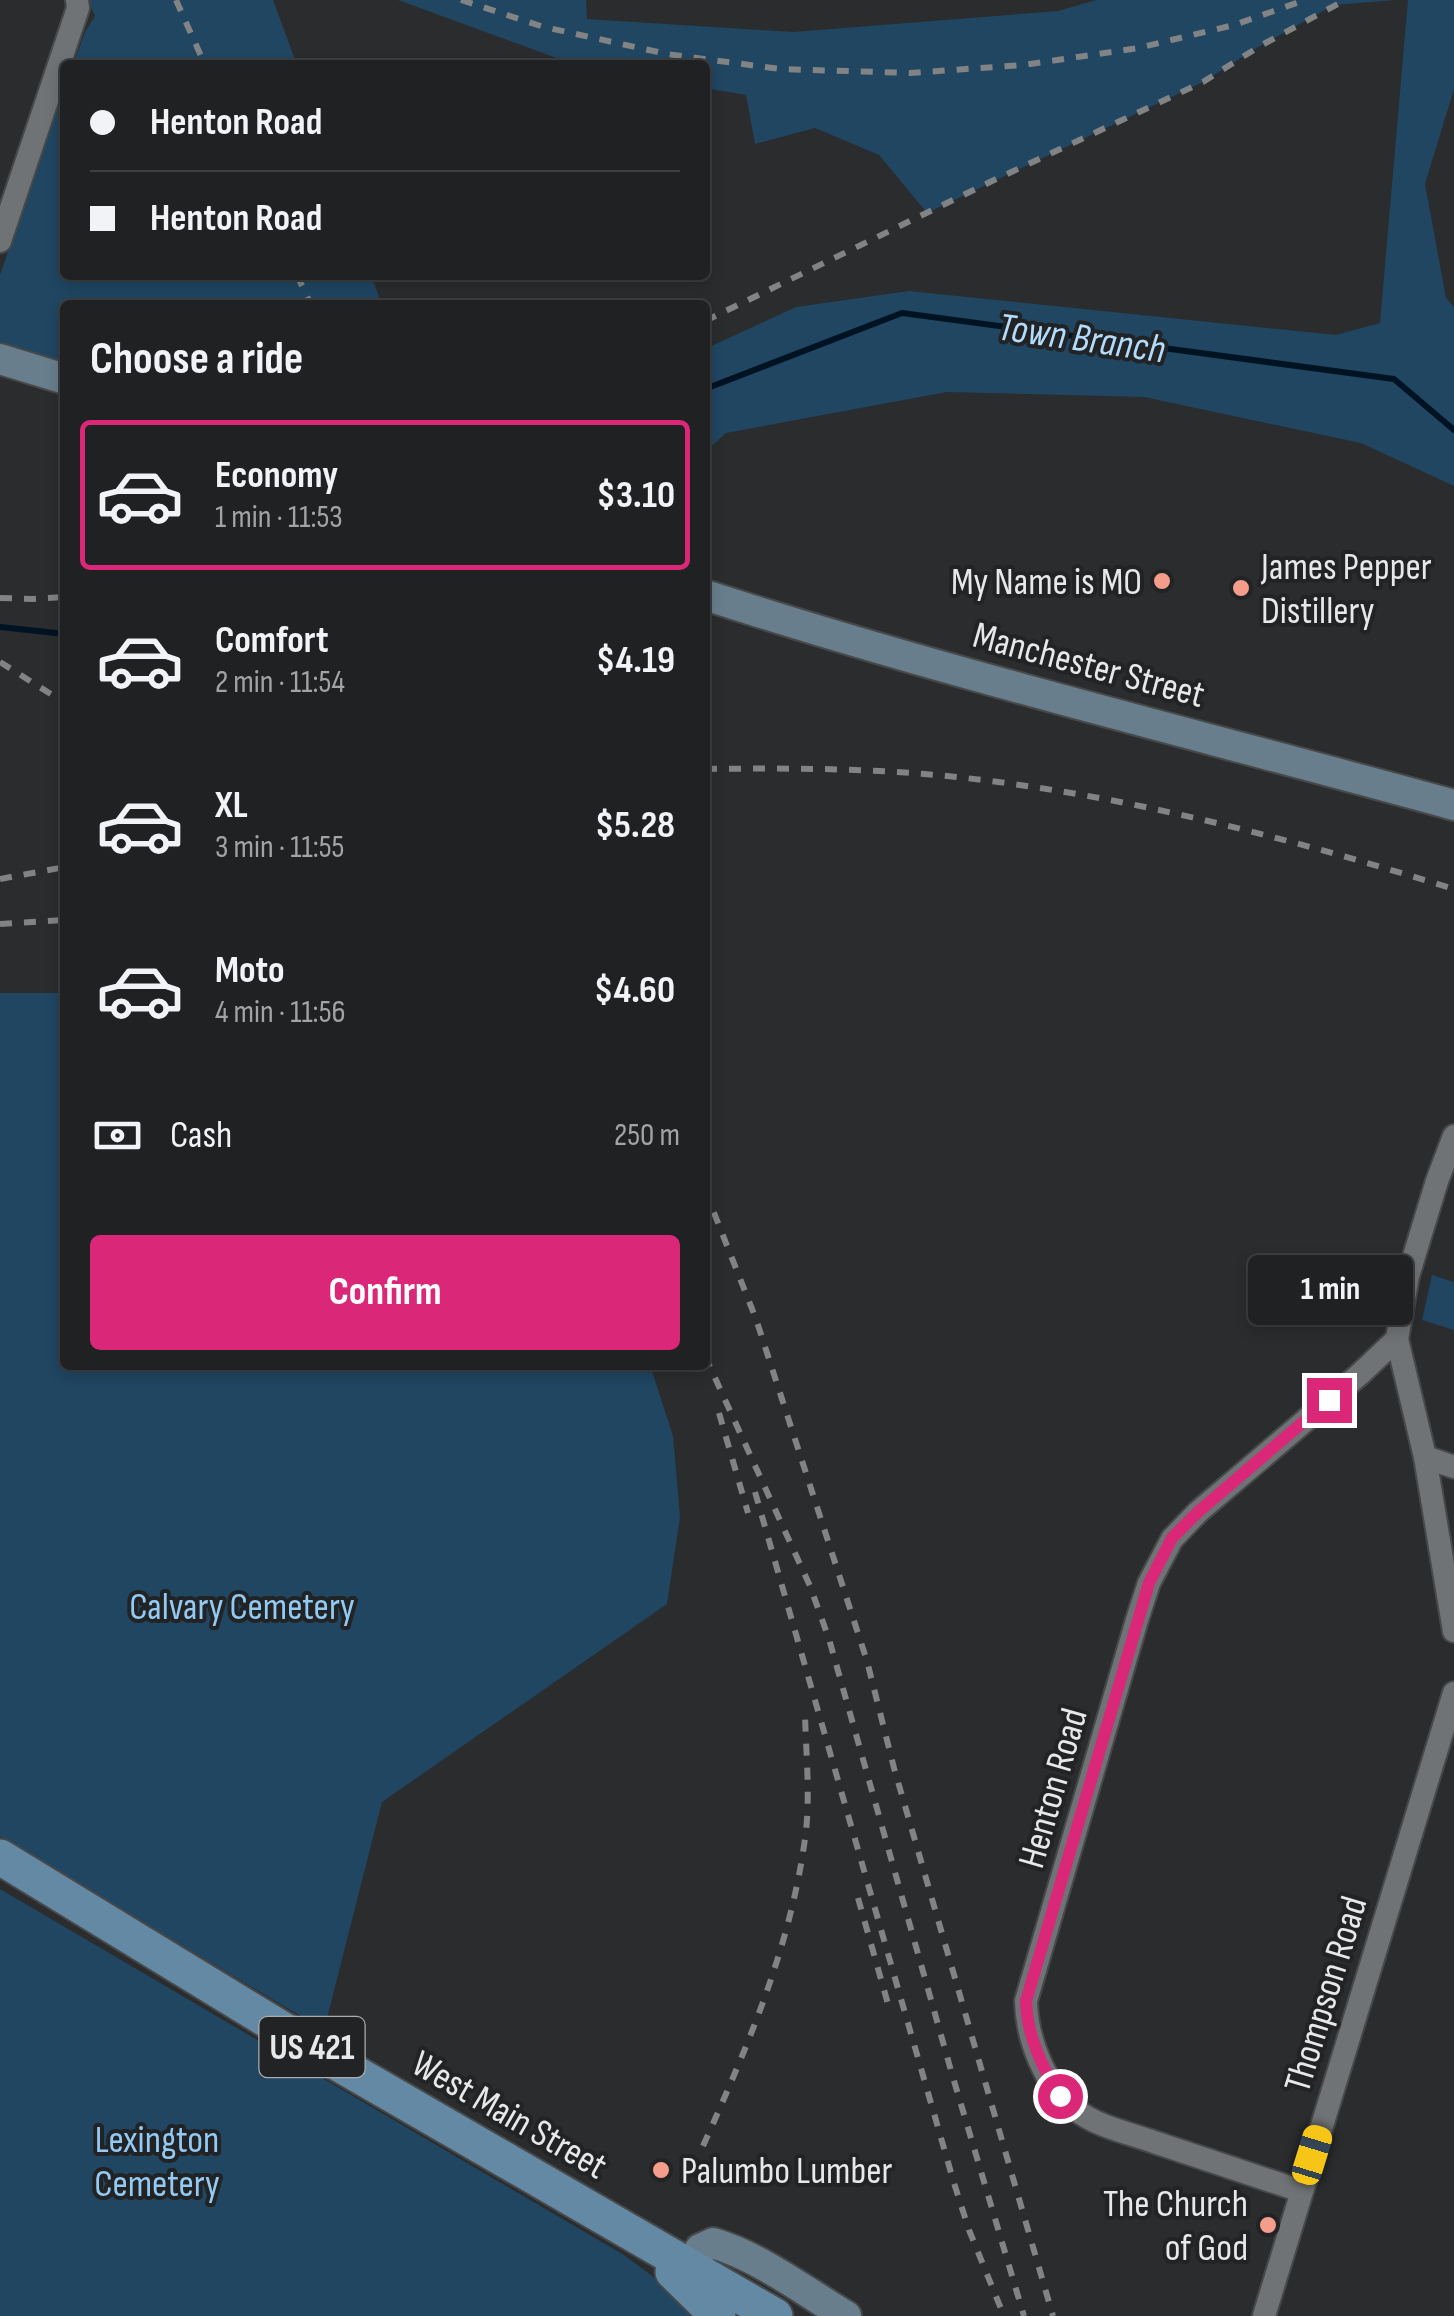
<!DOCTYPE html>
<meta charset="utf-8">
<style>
body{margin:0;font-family:"Sofia Sans Condensed",sans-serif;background:#2d2e2f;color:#f1f3f6;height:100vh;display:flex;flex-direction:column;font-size:38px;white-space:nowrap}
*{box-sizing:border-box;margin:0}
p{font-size:32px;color:#a2a3a5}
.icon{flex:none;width:55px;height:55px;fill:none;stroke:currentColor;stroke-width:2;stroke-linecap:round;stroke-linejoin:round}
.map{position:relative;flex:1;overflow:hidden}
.panel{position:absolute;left:60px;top:300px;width:650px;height:1070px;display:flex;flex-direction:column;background:#202122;border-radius:10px;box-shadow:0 5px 15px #0003,0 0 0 2px #3d3e40}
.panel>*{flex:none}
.guide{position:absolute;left:60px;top:60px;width:650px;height:220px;border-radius:10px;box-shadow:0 5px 15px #0003,0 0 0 2px #3d3e40;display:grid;align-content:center;height:220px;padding:0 30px;background:#202122}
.end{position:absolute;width:45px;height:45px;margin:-22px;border:12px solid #db2777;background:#fff;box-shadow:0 0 0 5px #fff}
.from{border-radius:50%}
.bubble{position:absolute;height:70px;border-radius:10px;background:#202122;box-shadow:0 5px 15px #0003,0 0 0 2px #3d3e40;font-size:32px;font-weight:700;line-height:70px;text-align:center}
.car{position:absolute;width:30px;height:60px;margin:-30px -15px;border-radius:12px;box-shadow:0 0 8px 2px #0007;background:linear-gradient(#f5c518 24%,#345 0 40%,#f5c518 0 76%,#345 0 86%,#f5c518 0)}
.guide b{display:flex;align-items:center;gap:35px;height:95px;font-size:38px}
.guide b+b{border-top:2px solid #3d3e40}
.guide i{width:25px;height:25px;background:#f1f3f6}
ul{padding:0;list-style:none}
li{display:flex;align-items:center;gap:30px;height:150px;margin:0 20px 15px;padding:0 10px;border:5px solid transparent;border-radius:10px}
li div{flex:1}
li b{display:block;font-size:38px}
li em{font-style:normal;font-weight:700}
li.selected{border-color:#db2777}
li>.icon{width:90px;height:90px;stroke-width:1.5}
h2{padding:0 30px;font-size:45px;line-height:120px}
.pay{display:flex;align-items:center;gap:25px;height:110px;padding:0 30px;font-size:38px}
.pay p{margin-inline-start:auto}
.button{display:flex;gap:20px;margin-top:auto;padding:20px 30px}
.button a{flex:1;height:115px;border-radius:10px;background:#db2777;color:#fff;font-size:40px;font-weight:700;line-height:115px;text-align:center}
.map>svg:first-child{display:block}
</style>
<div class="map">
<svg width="1454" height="2316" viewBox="0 0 1454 2316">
<rect width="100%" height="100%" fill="#2a2c2e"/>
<g fill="#204662">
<path d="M 88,0 L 273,0 L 297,65 L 73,65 L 85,32 L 95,16 Z"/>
<path d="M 398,0 L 586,0 L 587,19 L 793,32 L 1058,11 L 1096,0 L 1396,0 L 1334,5 L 1260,46 L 1203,82 L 927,213 L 879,155 L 815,128 L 755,144 L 746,95 L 705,88 L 705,65 L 576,65 Z"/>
<path d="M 1408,0 L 1454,0 L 1454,89 L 1425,184 L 1446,298 L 1454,307 L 1454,486 L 1361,443 L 1144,397 L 947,392 L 726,433 L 705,452 L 705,349 L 796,307 L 909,291 L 1336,335 L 1380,323 Z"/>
<path d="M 65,88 L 65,275 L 371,275 L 382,305 L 65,305 L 65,365 L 0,344 L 0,275 Z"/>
<path d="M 0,993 L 65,993 L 65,1365 L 650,1365 L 673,1436 L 680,1517 L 667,1604 L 382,1802 L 324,2030 L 0,1837 Z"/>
<path d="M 1432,1275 L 1454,1282 L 1454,1330 L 1422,1320 Z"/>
<path d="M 0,1889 L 624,2255 L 706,2316 L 0,2316 Z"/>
</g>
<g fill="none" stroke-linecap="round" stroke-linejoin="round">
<g stroke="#001323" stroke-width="6">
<path d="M 705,389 L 902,313 L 1394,379 L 1454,430"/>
<path d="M 0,627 L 65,634"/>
</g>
<defs>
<g id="street">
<path d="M 0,241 L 78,8 L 77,0"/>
<path d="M 1454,1136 L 1437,1181 L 1408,1276 L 1397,1339 L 1425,1457 L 1454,1631"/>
<path d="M 1425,1457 L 1454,1467"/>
<path d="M 1301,2191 C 1252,2175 1203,2158 1154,2142 C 1129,2133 1098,2127 1076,2110 C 1045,2086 1027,2040 1026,2001 L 1137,1620 L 1149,1583 L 1172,1539 L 1198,1512 L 1360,1374 L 1397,1339"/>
<path d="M 1264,2316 L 1454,1693"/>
</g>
<g id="secondary">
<path d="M 0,359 L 65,379"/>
<path d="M 705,595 C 952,675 1204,736 1454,805"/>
<path d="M 691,2268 L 700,2249 L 713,2243 C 760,2257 804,2291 846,2316"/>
</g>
<g id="primary">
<path d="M 0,1857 L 341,2065 L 775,2316"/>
<path d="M 673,2272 L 718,2316"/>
</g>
</defs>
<use href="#street" stroke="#464849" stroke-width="26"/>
<use href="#secondary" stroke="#464849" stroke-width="34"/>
<use href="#primary" stroke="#464849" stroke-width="39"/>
<use href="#street" stroke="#707375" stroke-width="22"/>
<use href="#secondary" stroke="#697e8c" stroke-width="30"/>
<use href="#primary" stroke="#6389a4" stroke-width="35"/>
<g stroke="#818384" stroke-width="6" stroke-dasharray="12 12" stroke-linecap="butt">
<path d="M 176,0 L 205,65"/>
<path d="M 461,0 L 544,27 L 667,54 L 780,69 L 910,73 L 1023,65 L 1138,48 L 1234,25 L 1305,0"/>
<path d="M 297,275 L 311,305"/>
<path d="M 705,321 L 990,182 L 1203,82 L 1260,46 L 1345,0"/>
<path d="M 0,598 L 33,599 L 65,597"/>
<path d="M 0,662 L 65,703"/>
<path d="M 705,769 C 789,768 873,768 956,777 C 1126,795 1292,839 1454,889"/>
<path d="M 0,879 L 65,867"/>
<path d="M 0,924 L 65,920"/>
<path d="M 705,1190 L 756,1319 L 867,1661 L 894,1768 L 1053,2316"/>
<path d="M 705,1356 L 810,1586 L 829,1639 L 952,2074 L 1024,2316"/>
<path d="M 719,1413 L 748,1513"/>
<path d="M 755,1492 L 954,2183 L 969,2230 L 1004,2316"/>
<path d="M 858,1898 L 888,2004"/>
<path d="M 703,2146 C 749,2043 792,1944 806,1831 C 810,1793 806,1753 805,1715"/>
</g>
</g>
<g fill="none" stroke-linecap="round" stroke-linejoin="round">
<path stroke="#db2777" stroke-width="12" d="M 1060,2096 C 1042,2067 1027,2036 1026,2001 L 1149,1583 L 1172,1538 L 1198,1512 L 1329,1400"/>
</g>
<g fill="#f49d8b" stroke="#212324" stroke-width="4">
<circle cx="1162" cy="581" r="10"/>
<circle cx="1241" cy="588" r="10"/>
<circle cx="661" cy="2170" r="10"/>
<circle cx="1268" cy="2225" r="10"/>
</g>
<g text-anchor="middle" stroke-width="8" stroke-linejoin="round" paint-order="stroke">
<rect fill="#212324" stroke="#acadae" stroke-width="2.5" x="259.5" y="2017" width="105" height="60" rx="8"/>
<g font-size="35" font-weight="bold" fill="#e7e8e9">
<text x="312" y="2059">US 421</text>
</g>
<g font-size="38" fill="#e7e8e9" stroke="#212324" text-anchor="start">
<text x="1261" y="579">James Pepper<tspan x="1261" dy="44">Distillery</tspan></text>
<text x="1142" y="594" text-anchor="end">My Name is MO</text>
<text x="681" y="2183">Palumbo Lumber</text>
<text x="1248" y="2216" text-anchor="end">The Church<tspan x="1248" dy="44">of God</tspan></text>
</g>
<g font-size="38" fill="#e7e8e9" stroke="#212324">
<text transform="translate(1089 664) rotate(15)" y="13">Manchester Street</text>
<text transform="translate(1052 1788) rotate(-74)" y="13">Henton Road</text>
<text transform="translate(1325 1994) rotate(-73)" y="13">Thompson Road</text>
<text transform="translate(510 2114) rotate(30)" y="13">West Main Street</text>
</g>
<g font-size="38" fill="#93caf4" stroke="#212324">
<text x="242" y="1619">Calvary Cemetery</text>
<text x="157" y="2152">Lexington<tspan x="157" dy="44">Cemetery</tspan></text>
</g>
<g font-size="40" font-style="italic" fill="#b3dbfc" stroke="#212324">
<text transform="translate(1082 337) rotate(8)" y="14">Town Branch</text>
</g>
</g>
</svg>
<i class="end from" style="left:1060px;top:2096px"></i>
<i class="end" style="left:1329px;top:1400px"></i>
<div class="bubble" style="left:1248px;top:1255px;width:165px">1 min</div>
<i class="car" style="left:1312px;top:2155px;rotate:17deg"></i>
<div class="guide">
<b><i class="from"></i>Henton Road</b>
<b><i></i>Henton Road</b>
</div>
<section class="panel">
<h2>Choose a ride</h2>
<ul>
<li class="selected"><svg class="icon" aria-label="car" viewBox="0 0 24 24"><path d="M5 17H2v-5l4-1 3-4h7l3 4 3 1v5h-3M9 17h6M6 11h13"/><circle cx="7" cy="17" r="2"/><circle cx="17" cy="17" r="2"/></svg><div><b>Economy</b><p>1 min · 11:53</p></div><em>$3.10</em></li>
<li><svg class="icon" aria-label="car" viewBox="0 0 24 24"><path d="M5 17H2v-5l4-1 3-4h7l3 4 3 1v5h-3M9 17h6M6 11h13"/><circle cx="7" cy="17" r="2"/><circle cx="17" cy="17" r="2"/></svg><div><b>Comfort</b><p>2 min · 11:54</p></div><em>$4.19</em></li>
<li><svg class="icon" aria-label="car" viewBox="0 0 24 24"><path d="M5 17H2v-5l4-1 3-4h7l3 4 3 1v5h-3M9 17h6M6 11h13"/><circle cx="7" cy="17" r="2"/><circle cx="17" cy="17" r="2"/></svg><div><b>XL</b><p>3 min · 11:55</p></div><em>$5.28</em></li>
<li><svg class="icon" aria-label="car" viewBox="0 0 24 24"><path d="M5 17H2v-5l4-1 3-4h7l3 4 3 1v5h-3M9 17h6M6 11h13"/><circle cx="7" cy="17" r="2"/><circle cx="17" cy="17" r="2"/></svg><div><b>Moto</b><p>4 min · 11:56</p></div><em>$4.60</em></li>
</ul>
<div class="pay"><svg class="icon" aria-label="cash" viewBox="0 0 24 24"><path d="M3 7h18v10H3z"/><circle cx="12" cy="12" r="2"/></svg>Cash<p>250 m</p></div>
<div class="button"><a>Confirm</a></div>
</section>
</div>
